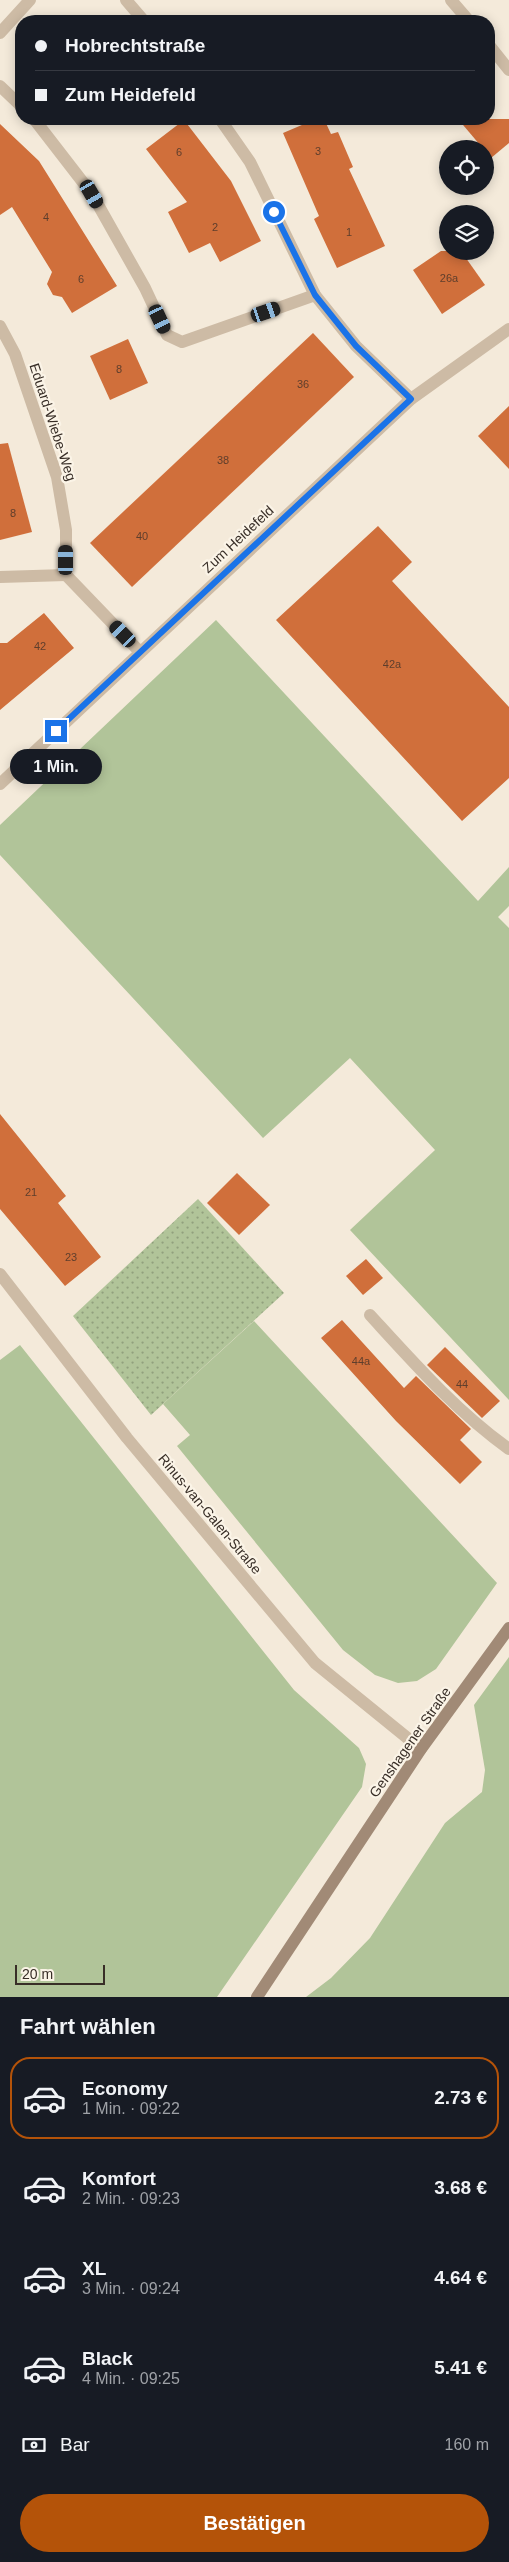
<!DOCTYPE html>
<html lang="de">
<meta charset="utf-8">
<style>
body{margin:0;font-family:Helvetica,sans-serif;background:#20242c;color:#f1f3f6;height:100vh;display:flex;flex-direction:column;font-size:19px;white-space:nowrap}
*{box-sizing:border-box;margin:0}
p{font-size:16px;color:#9ea1a6}
.icon{flex:none;width:28px;height:28px;fill:none;stroke:currentColor;stroke-width:2;stroke-linecap:round;stroke-linejoin:round}
.map{position:relative;height:1997px;overflow:hidden}
.side{display:flex;flex-direction:column;background:#171b24;flex:1}
.side>*{flex:none}
.top-card{position:absolute;left:15px;top:15px;width:480px;height:110px;border-radius:20px;box-shadow:0 2px 12px #0003;display:grid;align-content:center;height:110px;padding:0 20px;background:#171b24}
.tools{position:absolute;left:439px;top:140px;display:grid;gap:10px}
.tools a{display:grid;place-items:center;width:55px;height:55px;border-radius:50%;background:#171b24;box-shadow:0 2px 12px #0003;font-size:25px}
.scale{position:absolute;left:15px;bottom:12px;width:90px;box-sizing:border-box;padding-left:5px;border:2px solid #382e27;border-top:0;font-size:14px;line-height:18px;white-space:nowrap;color:#382e27;-webkit-text-stroke:4px #fbf4e7;paint-order:stroke}
.end{position:absolute;width:22px;height:22px;margin:-11px;border:6px solid #1a73e8;background:#fff;box-shadow:0 0 0 2px #fff}
.from{border-radius:50%}
.bubble{position:absolute;height:35px;border-radius:18px;background:#171b24;box-shadow:0 2px 12px #0003;font-size:16px;font-weight:800;line-height:35px;text-align:center}
.car{position:absolute;width:15px;height:30px;margin:-15px -8px;border-radius:6px;box-shadow:0 0 4px 1px #0007;background:linear-gradient(#222 24%,#8ab4d8 0 40%,#222 0 76%,#8ab4d8 0 86%,#222 0)}
.top-card b{display:flex;align-items:center;gap:18px;height:48px;font-size:19px}
.top-card b+b{border-top:1px solid #363941}
.top-card i{width:12px;height:12px;background:#f1f3f6}
ul{padding:0;list-style:none}
li{display:flex;align-items:center;gap:15px;height:82px;margin:0 10px 8px;padding:0 10px;border:2px solid transparent;border-radius:20px}
li div{flex:1}
li b{display:block;font-size:19px}
li em{font-style:normal;font-weight:800}
li.selected{border-color:#b45309}
li>.icon{width:45px;height:45px;stroke-width:1.5}
h2{padding:0 20px;font-size:22px;line-height:60px}
.pay{display:flex;align-items:center;gap:12px;height:55px;padding:0 20px;font-size:19px}
.pay p{margin-inline-start:auto}
.primary-button{display:flex;gap:10px;margin-top:auto;padding:10px 20px}
.primary-button a{flex:1;height:58px;border-radius:30px;background:#b45309;color:#fff;font-size:20px;font-weight:800;line-height:58px;text-align:center}
.map>svg:first-child{display:block}
</style>
<div class="map">
<svg width="509" height="1997" viewBox="0 0 509 1997">
<defs>
<pattern id="park-dots" width="8" height="8" patternUnits="userSpaceOnUse" patternTransform="scale(1.25)"><rect width="8" height="8" fill="#b1c499"/><path d="M2 2h.1M6 6h.1" fill="none" stroke="#91a07d" stroke-width="1.8" stroke-linecap="round"/></pattern>
</defs>
<rect width="100%" height="100%" fill="#f4eada"/>
<g fill="#b1c499">
<path d="M 216,620 L 478,901 L 509,867 L 509,906 L 498,917 L 509,928 L 509,1400 L 350,1230 L 435,1150 L 350,1058 L 263,1138 L 0,855 L 0,825 Z"/>
<path d="M 254,1321 L 497,1583 L 436,1669 L 417,1681 L 398,1683 L 375,1675 L 343,1650 L 177,1446 L 190,1435 L 163,1404 Z"/>
<path d="M 20,1345 L 294,1690 L 359,1748 L 366,1764 L 362,1787 L 217,1997 L 0,1997 L 0,1360 Z"/>
<path d="M 509,1657 L 509,1997 L 306,1997 L 331,1978 L 370,1938 L 445,1823 L 482,1792 L 485,1770 L 474,1705 Z"/>
</g>
<path fill="url(#park-dots)" d="M 198,1199 L 284,1293 L 151,1415 L 73,1316 Z"/>
<g fill="#d06f3b">
<path d="M 316,119 L 324,119 L 331,134 L 338,132 L 353,167 L 349,169 L 385,246 L 337,268 L 314,219 L 319,216 L 283,133 Z"/>
<path d="M 458,119 L 509,119 L 509,143 L 491,158 Z"/>
<path d="M 184,120 L 231,181 L 261,241 L 220,262 L 210,243 L 189,253 L 168,212 L 187,202 L 146,149 Z"/>
<path d="M 0,124 L 39,161 L 117,286 L 72,313 L 62,297 L 53,295 L 47,284 L 52,272 L 12,207 L 0,215 Z"/>
<path d="M 441,251 L 461,251 L 485,285 L 442,314 L 413,270 Z"/>
<path d="M 313,333 L 354,377 L 132,587 L 90,543 Z"/>
<path d="M 128,339 L 148,383 L 110,400 L 90,356 Z"/>
<path d="M 509,406 L 509,469 L 478,436 Z"/>
<path d="M 8,443 L 32,532 L 0,540 L 0,444 Z"/>
<path d="M 378,526 L 412,562 L 392,581 L 509,707 L 509,778 L 462,821 L 276,620 Z"/>
<path d="M 44,613 L 74,648 L 0,710 L 0,643 L 7,643 Z"/>
<path d="M 0,1114 L 66,1196 L 58,1203 L 101,1257 L 65,1286 L 0,1209 Z"/>
<path d="M 237,1173 L 270,1205 L 239,1235 L 207,1203 Z"/>
<path d="M 366,1259 L 383,1278 L 363,1295 L 346,1276 Z"/>
<path d="M 342,1320 L 404,1388 L 416,1376 L 471,1429 L 460,1440 L 482,1462 L 460,1484 L 396,1421 L 321,1338 Z"/>
<path d="M 445,1347 L 500,1401 L 482,1418 L 427,1365 Z"/>
</g>
<g fill="none" stroke-linecap="round" stroke-linejoin="round">
<path stroke="#cdbba5" stroke-width="12" d="M 370,1315 C 413,1362 457,1412 509,1449"/>
<g stroke="#cdbba5" stroke-width="12">
<path d="M 126,0 L 144,21"/>
<path d="M 451,0 L 469,21"/>
<path d="M 0,33 L 30,0"/>
<path d="M 489,45 L 509,70"/>
<path d="M 0,86 L 21,106"/>
<path d="M 34,119 L 92,194 L 145,288 L 167,335 L 182,342 L 315,295"/>
<path d="M 220,119 L 250,162 L 315,295 L 356,346 L 411,399"/>
<path d="M 0,326 L 15,354 L 57,477 L 66,530 L 66,575 L 140,652"/>
<path d="M 0,577 L 66,575"/>
<path d="M 0,784 L 411,399 L 509,329"/>
<path d="M 0,1274 L 127,1438 L 315,1663 L 421,1749"/>
</g>
<path stroke="#a18a76" stroke-width="12" d="M 257,1997 L 421,1749 L 509,1628"/>
</g>
<g fill="none" stroke-linecap="round" stroke-linejoin="round">
<path stroke="#1a73e8" stroke-width="6" d="M 56,731 L 411,399 L 356,346 L 315,295 L 274,212"/>
</g>
<g text-anchor="middle" stroke-width="4.5" stroke-linejoin="round" paint-order="stroke">
<g font-size="11" fill="#5e3e2c">
<text x="318" y="155">3</text>
<text x="179" y="156">6</text>
<text x="46" y="221">4</text>
<text x="215" y="231">2</text>
<text x="349" y="236">1</text>
<text x="449" y="282">26a</text>
<text x="81" y="283">6</text>
<text x="119" y="373">8</text>
<text x="303" y="388">36</text>
<text x="223" y="464">38</text>
<text x="13" y="517">8</text>
<text x="142" y="540">40</text>
<text x="40" y="650">42</text>
<text x="392" y="668">42a</text>
<text x="31" y="1196">21</text>
<text x="71" y="1261">23</text>
<text x="361" y="1365">44a</text>
<text x="462" y="1388">44</text>
</g>
<g font-size="14" fill="#382e27" stroke="#fbf4e7">
<text transform="translate(53 422) rotate(72)" y="5">Eduard-Wiebe-Weg</text>
<text transform="translate(238 539) rotate(-43)" y="5">Zum Heidefeld</text>
<text transform="translate(210 1514) rotate(50)" y="5">Rinus-van-Galen-Straße</text>
<text transform="translate(410 1742) rotate(-55)" y="5">Genshagener Straße</text>
</g>
</g>
</svg>
<div class="tools">
<a><svg class="icon" aria-label="locate" viewBox="0 0 24 24"><circle cx="12" cy="12" r="6"/><path d="M12 2v4M12 18v4M2 12h4M18 12h4"/></svg></a>
<a><svg class="icon" aria-label="layers" viewBox="0 0 24 24"><path d="M12 4l9 5-9 5-9-5zM3 14l9 5 9-5"/></svg></a>
</div>
<div class="scale">20 m</div>
<i class="end from" style="left:274px;top:212px"></i>
<i class="end" style="left:56px;top:731px"></i>
<div class="bubble" style="left:10px;top:749px;width:92px">1 Min.</div>
<i class="car" style="left:92px;top:194px;rotate:150deg"></i>
<i class="car" style="left:266px;top:312px;rotate:71deg"></i>
<i class="car" style="left:160px;top:319px;rotate:155deg"></i>
<i class="car" style="left:66px;top:560px;rotate:0deg"></i>
<i class="car" style="left:123px;top:634px;rotate:316deg"></i>
<div class="top-card">
<b><i class="from"></i>Hobrechtstraße</b>
<b><i></i>Zum Heidefeld</b>
</div>
</div>
<section class="side">
<h2>Fahrt wählen</h2>
<ul>
<li class="selected"><svg class="icon" aria-label="car" viewBox="0 0 24 24"><path d="M5 17H2v-5l4-1 3-4h7l3 4 3 1v5h-3M9 17h6M6 11h13"/><circle cx="7" cy="17" r="2"/><circle cx="17" cy="17" r="2"/></svg><div><b>Economy</b><p>1 Min. · 09:22</p></div><em>2.73 €</em></li>
<li><svg class="icon" aria-label="car" viewBox="0 0 24 24"><path d="M5 17H2v-5l4-1 3-4h7l3 4 3 1v5h-3M9 17h6M6 11h13"/><circle cx="7" cy="17" r="2"/><circle cx="17" cy="17" r="2"/></svg><div><b>Komfort</b><p>2 Min. · 09:23</p></div><em>3.68 €</em></li>
<li><svg class="icon" aria-label="car" viewBox="0 0 24 24"><path d="M5 17H2v-5l4-1 3-4h7l3 4 3 1v5h-3M9 17h6M6 11h13"/><circle cx="7" cy="17" r="2"/><circle cx="17" cy="17" r="2"/></svg><div><b>XL</b><p>3 Min. · 09:24</p></div><em>4.64 €</em></li>
<li><svg class="icon" aria-label="car" viewBox="0 0 24 24"><path d="M5 17H2v-5l4-1 3-4h7l3 4 3 1v5h-3M9 17h6M6 11h13"/><circle cx="7" cy="17" r="2"/><circle cx="17" cy="17" r="2"/></svg><div><b>Black</b><p>4 Min. · 09:25</p></div><em>5.41 €</em></li>
</ul>
<div class="pay"><svg class="icon" aria-label="cash" viewBox="0 0 24 24"><path d="M3 7h18v10H3z"/><circle cx="12" cy="12" r="2"/></svg>Bar<p>160 m</p></div>
<div class="primary-button"><a>Bestätigen</a></div>
</section>
